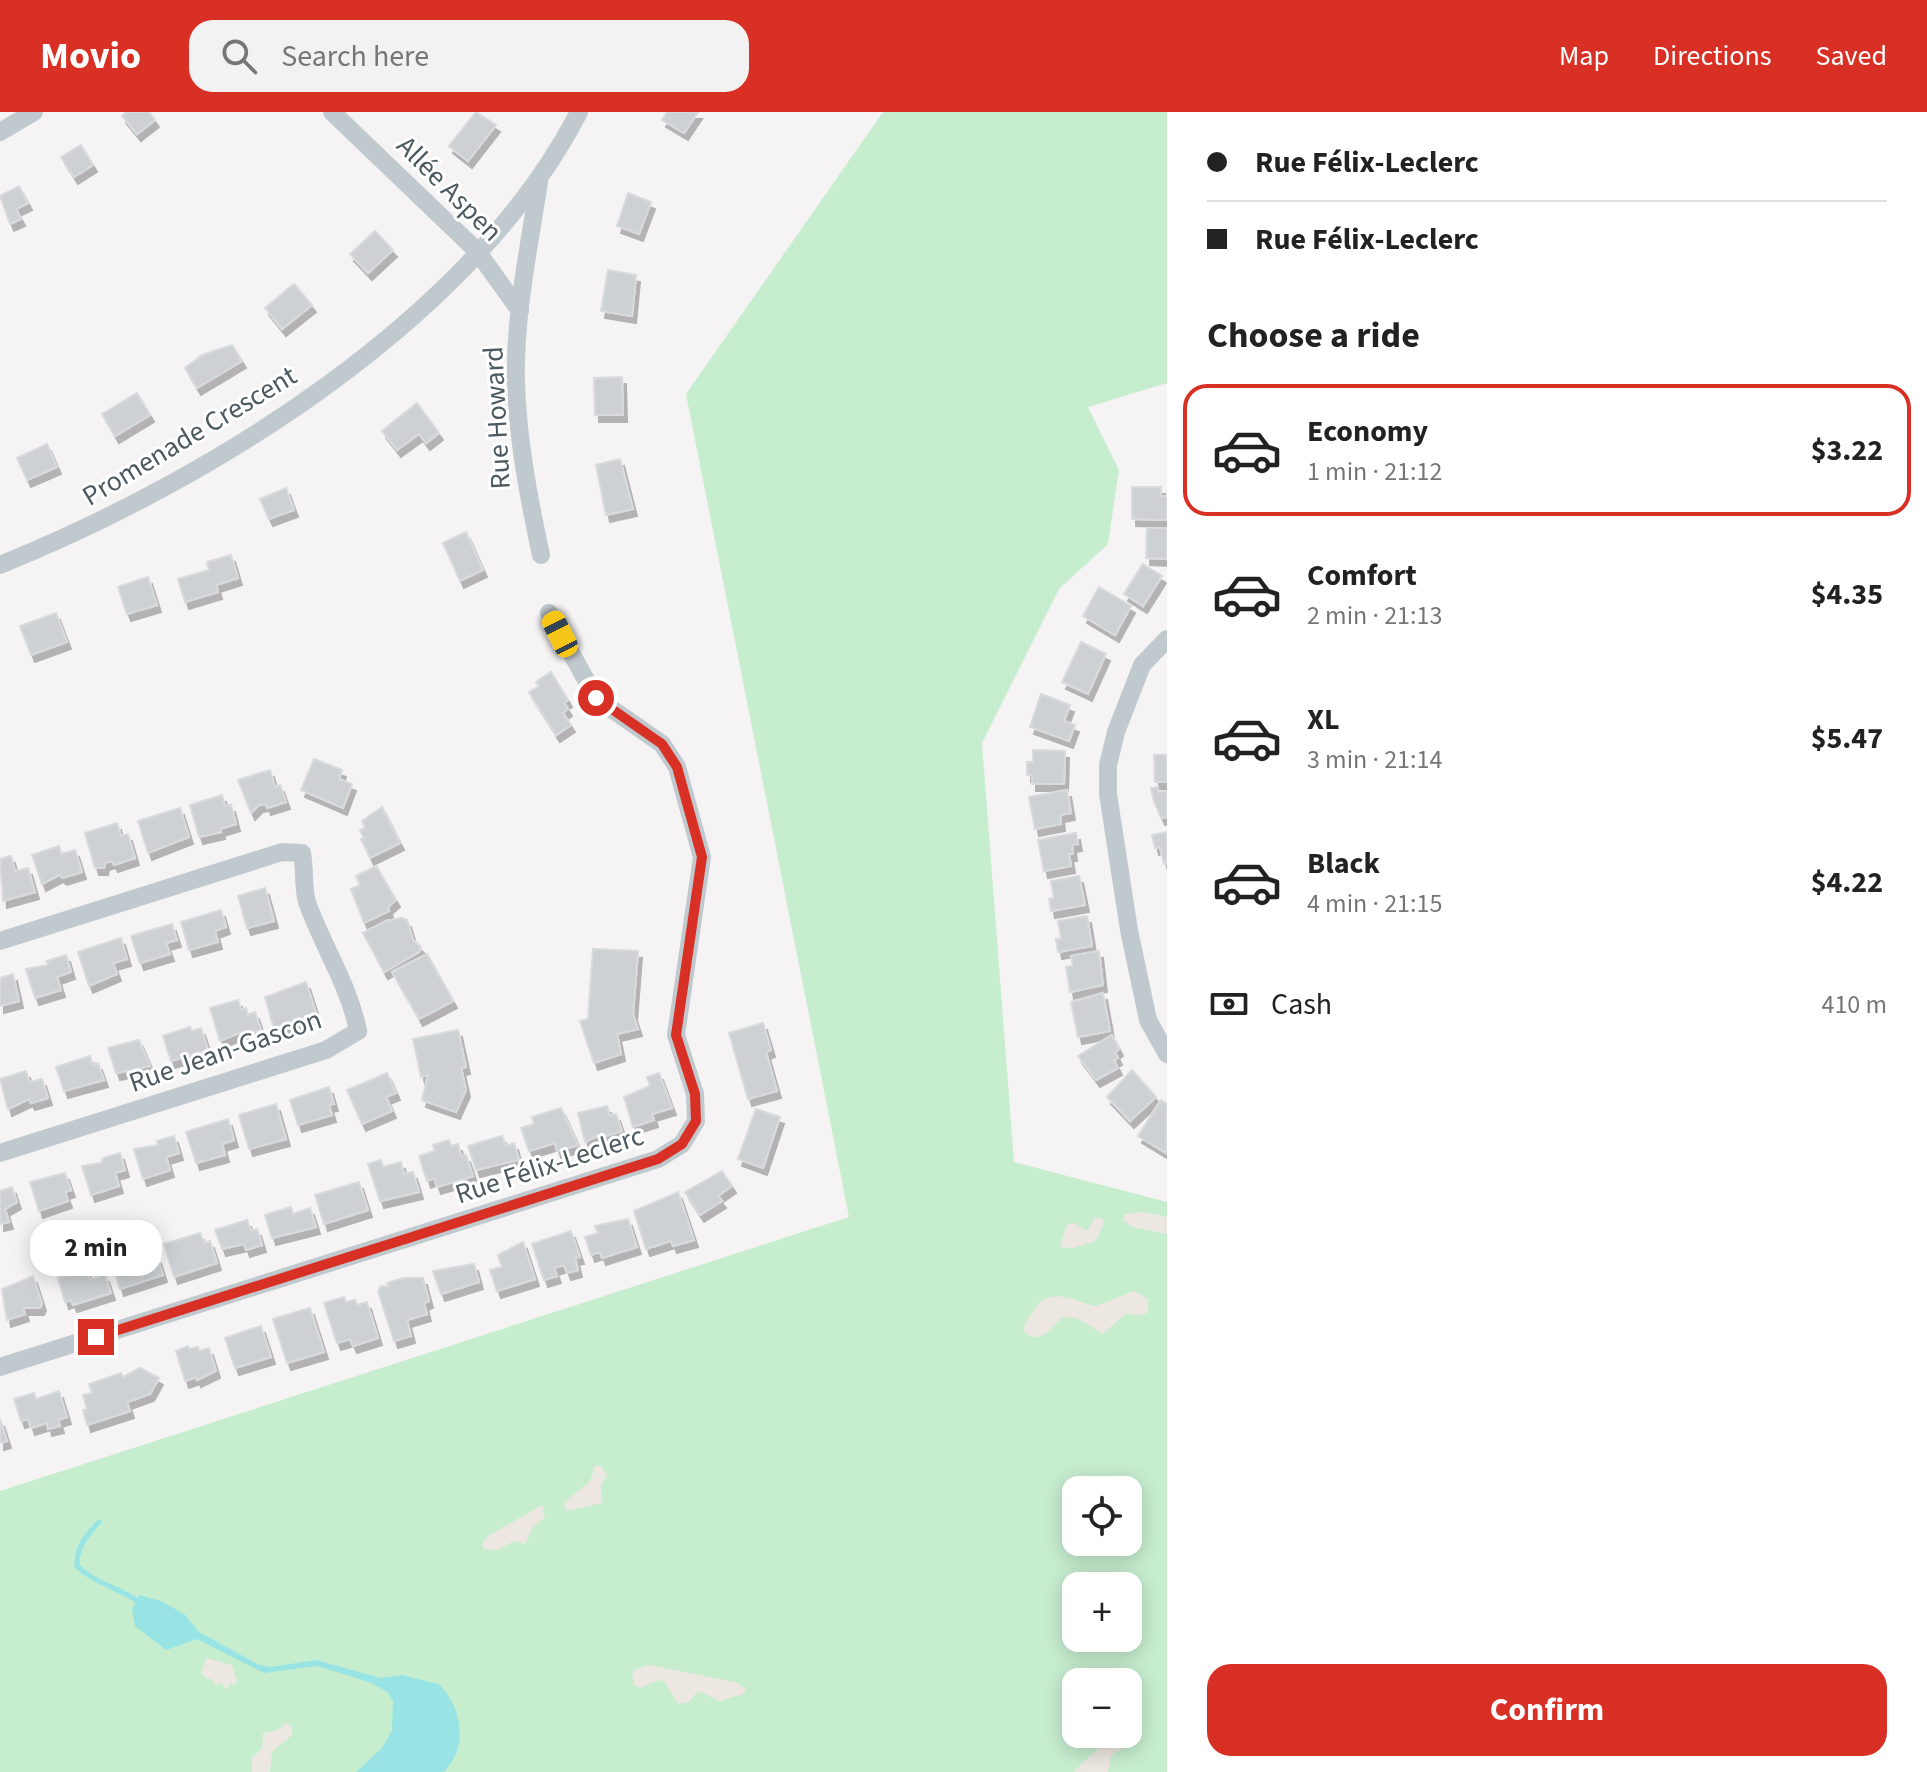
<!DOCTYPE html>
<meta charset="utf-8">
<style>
body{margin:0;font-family:"Source Sans 3",sans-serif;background:#f2f2f2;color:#222;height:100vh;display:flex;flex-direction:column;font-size:30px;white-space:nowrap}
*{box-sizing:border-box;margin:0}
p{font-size:26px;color:#767676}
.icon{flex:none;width:44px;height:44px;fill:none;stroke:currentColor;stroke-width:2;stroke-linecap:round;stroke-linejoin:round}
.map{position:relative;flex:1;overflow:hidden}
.sheet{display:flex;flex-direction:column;background:#fff;width:760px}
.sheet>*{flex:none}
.top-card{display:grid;align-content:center;height:176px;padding:0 40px;background:#fff}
.tools{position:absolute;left:1062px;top:1364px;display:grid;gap:16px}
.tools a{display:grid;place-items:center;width:80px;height:80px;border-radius:16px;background:#fff;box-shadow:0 4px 20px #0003;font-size:40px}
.end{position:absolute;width:36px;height:36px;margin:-18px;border:10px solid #d93025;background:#fff;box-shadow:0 0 0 4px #fff}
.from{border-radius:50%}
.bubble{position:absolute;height:56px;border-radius:24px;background:#fff;box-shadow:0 4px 20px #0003;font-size:26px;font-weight:700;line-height:56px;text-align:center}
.car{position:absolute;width:24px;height:48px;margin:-24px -12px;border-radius:10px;box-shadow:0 0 6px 2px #0007;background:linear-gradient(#f5c518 24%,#345 0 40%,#f5c518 0 76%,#345 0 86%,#f5c518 0)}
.top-card b{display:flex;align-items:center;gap:28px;height:76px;font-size:30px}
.top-card b+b{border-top:2px solid #e0e0e0}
.top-card i{width:20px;height:20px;background:#222}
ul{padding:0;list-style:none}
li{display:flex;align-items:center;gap:24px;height:132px;margin:0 16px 12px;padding:0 24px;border:4px solid transparent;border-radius:24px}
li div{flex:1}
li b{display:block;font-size:30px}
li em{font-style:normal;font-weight:700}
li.active{border-color:#d93025}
li>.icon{width:72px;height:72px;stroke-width:1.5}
h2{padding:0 40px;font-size:36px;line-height:96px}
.pay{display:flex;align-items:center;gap:20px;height:88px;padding:0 40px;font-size:30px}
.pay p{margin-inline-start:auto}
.action{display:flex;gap:16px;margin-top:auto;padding:16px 40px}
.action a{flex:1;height:92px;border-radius:24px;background:#d93025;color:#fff;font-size:32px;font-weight:700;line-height:92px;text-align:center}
header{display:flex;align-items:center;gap:48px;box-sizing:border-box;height:112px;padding:0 40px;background:#d93025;color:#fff}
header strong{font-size:38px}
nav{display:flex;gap:44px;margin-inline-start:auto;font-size:28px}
.search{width:560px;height:72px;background:#f2f2f2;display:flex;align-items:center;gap:20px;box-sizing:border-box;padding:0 28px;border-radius:24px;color:#767676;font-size:30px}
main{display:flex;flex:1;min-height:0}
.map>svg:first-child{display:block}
</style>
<header>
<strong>Movio</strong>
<div class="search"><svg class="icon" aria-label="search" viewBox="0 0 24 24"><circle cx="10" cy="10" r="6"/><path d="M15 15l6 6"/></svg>Search here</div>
<nav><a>Map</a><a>Directions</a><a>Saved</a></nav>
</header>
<main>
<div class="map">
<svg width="1167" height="1660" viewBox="0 0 1167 1660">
<defs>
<filter id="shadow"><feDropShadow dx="4" dy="7" stdDeviation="0" flood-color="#0004"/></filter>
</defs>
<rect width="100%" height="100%" fill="#f5f3f3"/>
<path fill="#c7edcf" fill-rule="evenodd" d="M 883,0 L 1167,0 L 1167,271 L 1088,295 L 1119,358 L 1108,432 L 1059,477 L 982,631 L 1014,1050 L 1167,1090 L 1167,1660 L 0,1660 L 0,1379 L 849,1105 L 686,282 ZM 1076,1378 L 1128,1378 L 1128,1430 L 1076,1430 ZM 1076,1474 L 1128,1474 L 1128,1526 L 1076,1526 ZM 1076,1570 L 1128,1570 L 1128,1622 L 1076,1622 Z"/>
<g fill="#ece7e1">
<path d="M 1144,1100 L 1167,1105 L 1167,1122 L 1132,1115 L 1123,1108 L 1125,1102 Z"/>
<path d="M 1095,1106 L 1102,1106 L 1104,1110 L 1096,1129 L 1073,1136 L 1060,1135 L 1067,1112 L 1074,1111 L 1087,1119 Z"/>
<path d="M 1134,1179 L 1148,1187 L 1148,1200 L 1140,1204 L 1126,1201 L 1103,1222 L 1077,1206 L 1062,1205 C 1052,1216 1040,1233 1025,1221 C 1022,1210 1029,1207 1034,1198 C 1051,1172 1074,1190 1096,1194 Z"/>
<path d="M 600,1353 L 607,1363 L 601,1372 L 602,1391 L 566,1399 L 564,1391 L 590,1369 L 595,1354 Z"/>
<path d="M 542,1393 L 545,1405 L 533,1415 L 525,1432 L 514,1429 L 498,1438 L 484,1437 L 482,1432 L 488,1424 Z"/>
<path d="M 206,1546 L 232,1553 L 237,1569 L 234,1573 L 230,1570 L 227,1578 L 221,1571 L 215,1573 L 212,1567 L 207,1567 L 201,1561 Z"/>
<path d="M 649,1553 L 735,1570 L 746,1577 L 743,1582 L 720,1589 L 698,1579 L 689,1590 L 678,1592 L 665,1570 L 659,1568 L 640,1576 L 634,1573 L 632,1563 L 636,1557 Z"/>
<path d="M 286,1611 L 292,1615 L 292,1623 L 272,1640 L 270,1660 L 252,1660 L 252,1646 L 262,1636 L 263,1621 L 278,1618 Z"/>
<path d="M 1122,1622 L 1129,1624 L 1130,1631 L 1111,1644 L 1108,1660 L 1073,1660 L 1106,1629 Z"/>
</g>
<path fill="#98e4e5" d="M 139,1483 L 161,1489 L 184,1502 L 199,1520 L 259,1553 L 271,1555 L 316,1548 L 381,1566 L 402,1563 L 439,1572 C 462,1596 469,1633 444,1660 L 356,1660 L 382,1636 L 392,1618 L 393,1589 L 388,1580 L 369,1570 L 317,1554 L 264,1561 L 197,1527 L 166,1538 L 135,1514 L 132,1497 Z"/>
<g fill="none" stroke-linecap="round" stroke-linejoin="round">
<path stroke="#98e4e5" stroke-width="5" d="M 99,1410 C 86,1424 76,1435 77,1454 C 94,1471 118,1475 137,1489"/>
</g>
<g fill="#cdd1d4" stroke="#d8dadd" stroke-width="2" filter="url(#shadow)">
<path d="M 126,0 L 149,0 L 155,8 L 137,22 L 122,4 Z"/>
<path d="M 476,0 L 496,13 L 468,49 L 449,34 Z"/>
<path d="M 667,0 L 698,0 L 684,21 L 662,8 Z"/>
<path d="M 81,33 L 93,53 L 74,65 L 61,45 Z"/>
<path d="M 19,74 L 28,91 L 16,97 L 21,107 L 10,112 L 0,84 Z"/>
<path d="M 628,81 L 651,90 L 639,122 L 617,114 Z"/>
<path d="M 375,119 L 393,138 L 368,161 L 350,142 Z"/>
<path d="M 608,158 L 636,163 L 632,204 L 601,199 Z"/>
<path d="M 294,172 L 312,193 L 282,217 L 265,196 Z"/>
<path d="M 232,233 L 242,249 L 197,276 L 185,256 L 202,243 Z"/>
<path d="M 622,265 L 623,303 L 595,303 L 594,266 Z"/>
<path d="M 137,281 L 150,303 L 115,324 L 102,302 Z"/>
<path d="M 417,291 L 439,321 L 426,331 L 419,322 L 397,338 L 382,319 Z"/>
<path d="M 47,332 L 57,355 L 27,368 L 17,346 Z"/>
<path d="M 620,347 L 633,397 L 606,403 L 596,353 Z"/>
<path d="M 1132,375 L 1161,375 L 1161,384 L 1167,384 L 1167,408 L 1132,407 Z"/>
<path d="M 286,376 L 294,398 L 269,407 L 260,387 Z"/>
<path d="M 1147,416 L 1167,416 L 1167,447 L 1146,446 Z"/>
<path d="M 466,420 L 483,458 L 460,469 L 443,431 Z"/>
<path d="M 231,443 L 238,466 L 216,473 L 218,480 L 185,490 L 178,467 L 209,458 L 207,450 Z"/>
<path d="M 1143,452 L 1162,464 L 1143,494 L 1124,482 Z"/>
<path d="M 148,465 L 157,493 L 127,502 L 118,475 Z"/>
<path d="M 1099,475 L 1131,494 L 1115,523 L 1083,504 Z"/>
<path d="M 56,501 L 67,530 L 31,543 L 20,514 Z"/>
<path d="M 1081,530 L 1106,542 L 1088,582 L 1062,570 Z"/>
<path d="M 551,560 L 568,588 L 564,591 L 568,597 L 563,601 L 571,613 L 556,623 L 529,580 L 539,574 L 536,570 Z"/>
<path d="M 1041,582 L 1070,593 L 1064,609 L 1075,613 L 1069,629 L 1030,615 Z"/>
<path d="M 1033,638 L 1065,639 L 1064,672 L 1032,672 L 1032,663 L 1027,663 L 1027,650 L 1033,650 Z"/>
<path d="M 1154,643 L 1167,643 L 1167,670 L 1155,670 Z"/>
<path d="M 314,647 L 342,658 L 339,667 L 352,672 L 343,696 L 301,678 Z"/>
<path d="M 270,658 L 275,675 L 280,673 L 286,690 L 267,696 L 266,692 L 259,693 L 251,701 L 238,668 Z"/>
<path d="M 1158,675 L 1158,680 L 1167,679 L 1167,705 L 1161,706 L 1154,689 L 1151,676 Z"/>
<path d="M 1067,678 L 1071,701 L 1060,703 L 1061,712 L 1035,717 L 1029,685 Z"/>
<path d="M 222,683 L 225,694 L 231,693 L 236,712 L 220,717 L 221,720 L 199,725 L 190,693 Z"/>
<path d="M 382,695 L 400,731 L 370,746 L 361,727 L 364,726 L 360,718 L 365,716 L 362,709 Z"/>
<path d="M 180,696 L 189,725 L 148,741 L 138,709 Z"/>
<path d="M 117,711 L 121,724 L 128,722 L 135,746 L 114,753 L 112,749 L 105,751 L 104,756 L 95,756 L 85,721 Z"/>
<path d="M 1167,720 L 1167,752 L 1164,752 L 1160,735 L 1155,736 L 1152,723 Z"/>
<path d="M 1076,721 L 1078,732 L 1072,733 L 1073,742 L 1069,742 L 1071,754 L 1044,759 L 1038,728 Z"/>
<path d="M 59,734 L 61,742 L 75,738 L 82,760 L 63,766 L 59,763 L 42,772 L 32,743 Z"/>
<path d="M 11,744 L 15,759 L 28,756 L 35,780 L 3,789 L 0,747 Z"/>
<path d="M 376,754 L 396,788 L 388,795 L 389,799 L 364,811 L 351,777 L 360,773 L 356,764 Z"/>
<path d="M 1079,764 L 1085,793 L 1051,799 L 1049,787 L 1054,786 L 1051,769 Z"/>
<path d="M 265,776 L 274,809 L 247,816 L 238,784 Z"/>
<path d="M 221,798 L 226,815 L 215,819 L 218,830 L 189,838 L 181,810 Z"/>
<path d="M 1087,804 L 1092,834 L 1058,840 L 1056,827 L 1061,827 L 1058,809 Z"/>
<path d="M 402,806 L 407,808 L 413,828 L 421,835 L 419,840 L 384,860 L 363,821 L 386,809 Z"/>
<path d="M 172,812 L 177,828 L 166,831 L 170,842 L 140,851 L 131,824 Z"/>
<path d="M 121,826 L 127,847 L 113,851 L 117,862 L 89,874 L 78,840 Z"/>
<path d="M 593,837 L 638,839 L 633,902 L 638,917 L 617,922 L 621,942 L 594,951 L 580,909 L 588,907 Z"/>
<path d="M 1099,839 L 1103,873 L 1070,880 L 1066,855 L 1073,854 L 1071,844 Z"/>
<path d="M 427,842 L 453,889 L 419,907 L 392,860 Z"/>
<path d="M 66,843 L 71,860 L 57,865 L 61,878 L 35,886 L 26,857 L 48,853 L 47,849 Z"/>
<path d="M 13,862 L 19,889 L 0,894 L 0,866 Z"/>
<path d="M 306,870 L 317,904 L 274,917 L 265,885 Z"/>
<path d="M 1103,881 L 1110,919 L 1078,925 L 1071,890 Z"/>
<path d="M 238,888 L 241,898 L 246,896 L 248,903 L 255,900 L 261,918 L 242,924 L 241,920 L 220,929 L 210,896 Z"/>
<path d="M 763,911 L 771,938 L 766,940 L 777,979 L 748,987 L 729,921 Z"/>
<path d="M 190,915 L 192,919 L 201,916 L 208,938 L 171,949 L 163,924 Z"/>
<path d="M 458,918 L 466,955 L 461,956 L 466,978 L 456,1000 L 422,988 L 428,963 L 421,965 L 413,927 Z"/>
<path d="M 1112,923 L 1119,937 L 1115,940 L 1118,946 L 1114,948 L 1118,956 L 1096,968 L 1078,944 Z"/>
<path d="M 139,928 L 150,954 L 116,961 L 108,936 Z"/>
<path d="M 90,944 L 93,953 L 98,951 L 104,968 L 64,979 L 56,955 Z"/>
<path d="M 1132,958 L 1156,985 L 1130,1009 L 1107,985 Z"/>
<path d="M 26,959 L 29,970 L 42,967 L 48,986 L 31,991 L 29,987 L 8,997 L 0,967 Z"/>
<path d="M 387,961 L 396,981 L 386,985 L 392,999 L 362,1012 L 347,978 Z"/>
<path d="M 659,961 L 672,996 L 652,1002 L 654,1008 L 633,1015 L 624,985 L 650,974 L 647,965 Z"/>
<path d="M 329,975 L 334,992 L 329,993 L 332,1003 L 298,1013 L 290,988 Z"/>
<path d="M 1161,988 L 1167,992 L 1166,1041 L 1138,1024 Z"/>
<path d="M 276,992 L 286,1027 L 249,1037 L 239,1003 Z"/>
<path d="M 607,994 L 610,1004 L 616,1002 L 622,1019 L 602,1025 L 601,1022 L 585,1030 L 578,1001 Z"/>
<path d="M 561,996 L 578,1033 L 557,1039 L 555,1031 L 529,1039 L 521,1016 L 534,1012 L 532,1005 Z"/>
<path d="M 756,997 L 780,1005 L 763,1056 L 738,1047 Z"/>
<path d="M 228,1007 L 234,1028 L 222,1032 L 225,1043 L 196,1051 L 186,1020 Z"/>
<path d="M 174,1024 L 179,1041 L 166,1045 L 170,1058 L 143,1067 L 134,1037 L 158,1033 L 157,1029 Z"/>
<path d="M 502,1024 L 506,1034 L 514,1031 L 519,1048 L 476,1058 L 468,1034 Z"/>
<path d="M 449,1028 L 451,1034 L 458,1032 L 461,1044 L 466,1043 L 473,1064 L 437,1075 L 434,1066 L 427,1069 L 419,1044 L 435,1039 L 433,1033 Z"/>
<path d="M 120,1041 L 125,1058 L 115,1061 L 119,1074 L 91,1083 L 82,1054 L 101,1051 L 103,1046 Z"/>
<path d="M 381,1048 L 383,1055 L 401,1050 L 404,1062 L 413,1060 L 419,1080 L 380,1089 L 368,1052 Z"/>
<path d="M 722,1059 L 732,1074 L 718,1084 L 722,1089 L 700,1103 L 685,1080 Z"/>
<path d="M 65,1061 L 71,1078 L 65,1080 L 68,1089 L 39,1099 L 30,1070 Z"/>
<path d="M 359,1070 L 368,1098 L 324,1112 L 315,1083 Z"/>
<path d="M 12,1075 L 17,1090 L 5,1097 L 9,1110 L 0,1112 L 0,1079 Z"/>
<path d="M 678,1080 L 694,1128 L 673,1134 L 671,1129 L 646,1137 L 634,1099 Z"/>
<path d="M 291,1095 L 293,1102 L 310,1096 L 316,1115 L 272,1126 L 265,1103 Z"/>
<path d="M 628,1107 L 637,1135 L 602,1146 L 600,1140 L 591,1143 L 585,1125 L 598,1121 L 595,1114 Z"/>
<path d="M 247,1108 L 251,1119 L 257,1117 L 262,1133 L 246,1138 L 244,1132 L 222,1137 L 215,1118 Z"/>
<path d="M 571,1119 L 580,1145 L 575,1146 L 578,1158 L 567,1161 L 564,1153 L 554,1156 L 557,1164 L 544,1168 L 532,1132 Z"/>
<path d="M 200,1121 L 204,1131 L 210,1129 L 217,1151 L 174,1165 L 164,1132 Z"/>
<path d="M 523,1130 L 535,1167 L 497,1179 L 490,1158 L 502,1155 L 498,1143 Z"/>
<path d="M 138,1133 L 143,1150 L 157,1145 L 163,1163 L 120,1177 L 109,1142 Z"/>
<path d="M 474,1152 L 479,1170 L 441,1182 L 433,1159 Z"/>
<path d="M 86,1157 L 90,1168 L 105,1163 L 111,1181 L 73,1193 L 71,1188 L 65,1190 L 58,1166 Z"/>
<path d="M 33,1164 L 42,1192 L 40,1196 L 23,1196 L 25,1202 L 7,1208 L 2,1177 Z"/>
<path d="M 403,1166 L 423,1166 L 429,1189 L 424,1191 L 427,1202 L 407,1208 L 411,1224 L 394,1229 L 378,1179 L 381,1174 L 389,1175 L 387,1171 Z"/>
<path d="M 344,1185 L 346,1190 L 355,1188 L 357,1193 L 367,1190 L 378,1226 L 353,1234 L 350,1227 L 337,1231 L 324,1191 Z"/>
<path d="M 310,1196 L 324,1240 L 287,1251 L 273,1207 Z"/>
<path d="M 261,1214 L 271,1245 L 235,1256 L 225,1226 Z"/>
<path d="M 188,1234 L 189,1237 L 198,1235 L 199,1239 L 209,1236 L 216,1259 L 197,1268 L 196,1265 L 185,1269 L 176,1239 Z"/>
<path d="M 140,1256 L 159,1266 L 150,1282 L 127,1290 L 130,1299 L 87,1313 L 83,1298 L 87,1297 L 83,1283 L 92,1281 L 89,1272 L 121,1261 L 123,1265 Z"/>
<path d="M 59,1279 L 67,1305 L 58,1308 L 60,1314 L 48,1317 L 47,1311 L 31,1316 L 28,1307 L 21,1309 L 14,1287 L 34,1281 L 36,1287 Z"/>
<path d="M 0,1307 L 7,1329 L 0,1331 Z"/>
</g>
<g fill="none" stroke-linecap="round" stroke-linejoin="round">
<g stroke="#c0c9ce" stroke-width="18">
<path d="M 332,0 L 477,139 L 520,199"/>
<path d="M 0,20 L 34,0"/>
<path d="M 539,70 C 529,136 514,205 516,272 C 518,330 529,387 541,443"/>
<path d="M 0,453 C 212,367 471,208 579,0"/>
<path d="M 1167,527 L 1142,553 L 1116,620 L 1108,653 L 1108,682 L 1129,818 L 1148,908 L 1167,942"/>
<path d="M 0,829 L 282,740 L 302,741 C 305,756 303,778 307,790 C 323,835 349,873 358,919 L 326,938 L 0,1041"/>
<path d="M 0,1255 L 658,1047 L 682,1032 L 696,1009 L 695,982 L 676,923 L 702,745 L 677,655 L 662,632 L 596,586 L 549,501"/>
</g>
</g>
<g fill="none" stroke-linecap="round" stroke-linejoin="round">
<path stroke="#d93025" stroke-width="10" d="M 96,1225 L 658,1047 L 682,1032 L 696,1009 L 695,982 L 676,923 L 702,745 L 677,655 L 662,632 L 596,586"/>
</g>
<g text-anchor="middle" stroke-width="6" stroke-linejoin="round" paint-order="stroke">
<g font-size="28" fill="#4c595f" stroke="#fff">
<text transform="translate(450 76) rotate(45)" y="10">Allée Aspen</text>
<text transform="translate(496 306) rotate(-93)" y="10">Rue Howard</text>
<text transform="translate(189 323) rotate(-31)" y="10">Promenade Crescent</text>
<text transform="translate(225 938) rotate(-19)" y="10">Rue Jean-Gascon</text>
<text transform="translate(549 1052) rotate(-18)" y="10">Rue Félix-Leclerc</text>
</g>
</g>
</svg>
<div class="tools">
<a><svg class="icon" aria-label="locate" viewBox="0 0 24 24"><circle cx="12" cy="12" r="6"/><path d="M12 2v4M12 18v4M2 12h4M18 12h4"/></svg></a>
<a>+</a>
<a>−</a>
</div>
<i class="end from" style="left:596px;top:586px"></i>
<i class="end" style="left:96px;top:1225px"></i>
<div class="bubble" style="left:30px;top:1108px;width:132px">2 min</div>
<i class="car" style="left:560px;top:522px;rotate:333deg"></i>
</div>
<section class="sheet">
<div class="top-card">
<b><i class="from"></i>Rue Félix-Leclerc</b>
<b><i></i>Rue Félix-Leclerc</b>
</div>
<h2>Choose a ride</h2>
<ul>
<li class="active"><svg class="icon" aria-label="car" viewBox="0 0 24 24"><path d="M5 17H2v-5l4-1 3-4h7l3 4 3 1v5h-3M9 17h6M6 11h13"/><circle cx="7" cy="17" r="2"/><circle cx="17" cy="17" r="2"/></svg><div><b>Economy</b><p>1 min · 21:12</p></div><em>$3.22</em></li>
<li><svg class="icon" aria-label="car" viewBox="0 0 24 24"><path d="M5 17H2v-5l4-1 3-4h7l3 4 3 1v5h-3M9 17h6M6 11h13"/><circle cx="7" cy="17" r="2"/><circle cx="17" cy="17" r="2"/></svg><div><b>Comfort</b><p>2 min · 21:13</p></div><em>$4.35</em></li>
<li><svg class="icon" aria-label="car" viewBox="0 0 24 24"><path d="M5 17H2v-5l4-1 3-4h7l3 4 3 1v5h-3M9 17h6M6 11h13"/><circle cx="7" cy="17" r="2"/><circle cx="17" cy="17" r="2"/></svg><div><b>XL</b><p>3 min · 21:14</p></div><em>$5.47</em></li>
<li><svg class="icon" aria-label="car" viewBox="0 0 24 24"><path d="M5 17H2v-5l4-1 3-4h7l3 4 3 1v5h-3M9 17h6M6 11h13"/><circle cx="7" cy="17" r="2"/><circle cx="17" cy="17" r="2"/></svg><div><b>Black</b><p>4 min · 21:15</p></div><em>$4.22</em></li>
</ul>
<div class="pay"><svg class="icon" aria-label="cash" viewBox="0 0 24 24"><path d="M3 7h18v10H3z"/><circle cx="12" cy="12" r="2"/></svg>Cash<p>410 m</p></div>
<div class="action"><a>Confirm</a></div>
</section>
</main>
